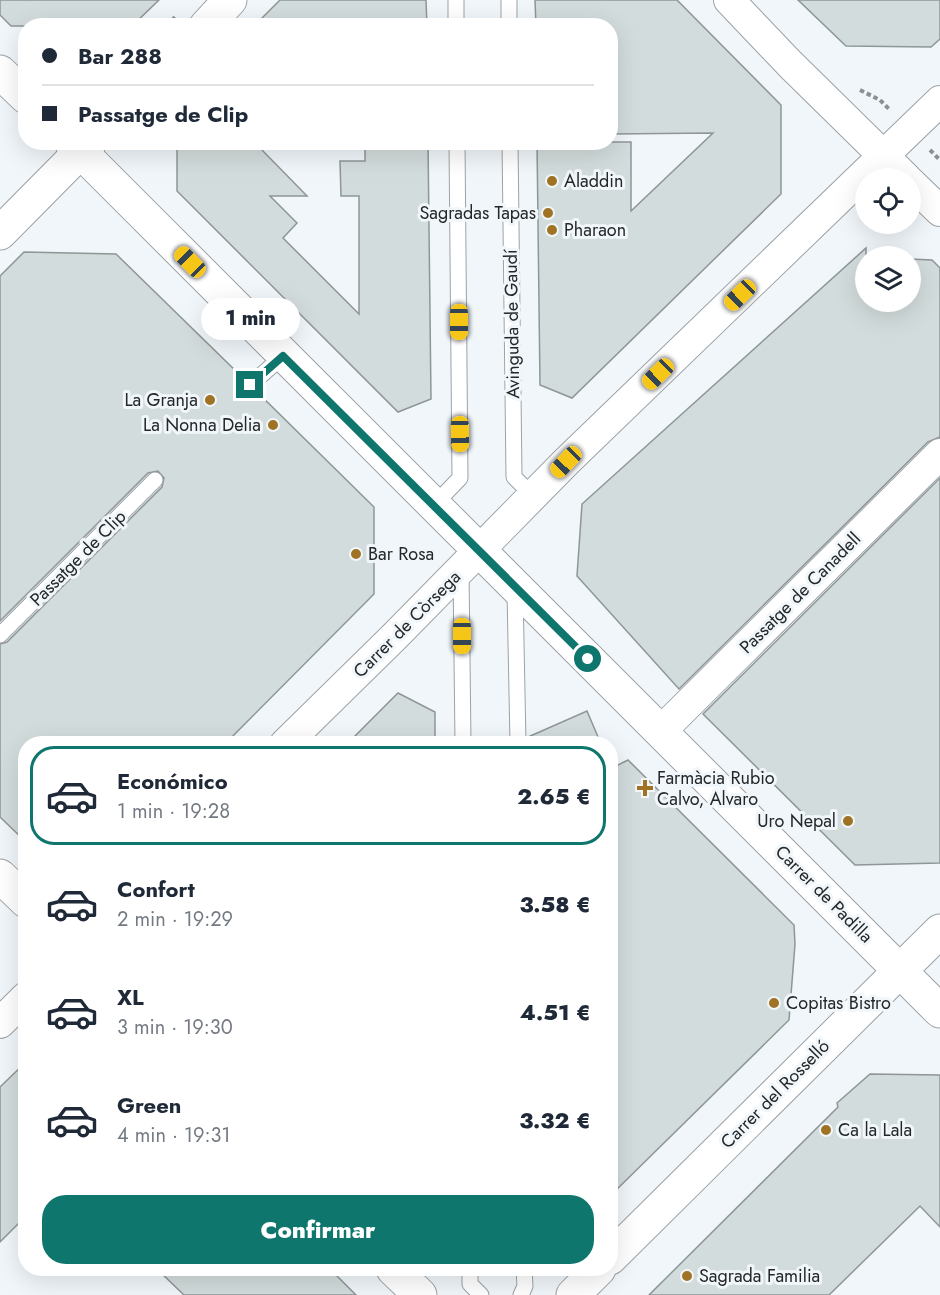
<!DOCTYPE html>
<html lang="es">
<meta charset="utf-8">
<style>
body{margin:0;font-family:Jost,sans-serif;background:#f6f6f7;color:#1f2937;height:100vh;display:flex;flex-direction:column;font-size:22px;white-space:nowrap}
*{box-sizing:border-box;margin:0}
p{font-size:20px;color:#747a83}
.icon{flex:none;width:33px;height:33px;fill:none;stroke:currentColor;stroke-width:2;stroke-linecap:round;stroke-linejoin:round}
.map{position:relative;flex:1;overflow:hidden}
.drawer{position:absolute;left:18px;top:736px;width:600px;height:540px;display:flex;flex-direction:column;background:#fff;border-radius:24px;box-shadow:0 6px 24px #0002}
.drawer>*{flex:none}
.guide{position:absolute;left:18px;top:18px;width:600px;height:132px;border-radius:24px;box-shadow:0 6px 24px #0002;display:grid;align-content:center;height:132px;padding:0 24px;background:#fff}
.controls{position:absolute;left:855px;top:168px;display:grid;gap:12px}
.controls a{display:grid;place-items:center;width:66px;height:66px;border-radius:50%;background:#fff;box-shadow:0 6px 24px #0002;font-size:30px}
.end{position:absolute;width:27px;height:27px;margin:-14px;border:8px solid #0f766e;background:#fff;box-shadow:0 0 0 3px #fff}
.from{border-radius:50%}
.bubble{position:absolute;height:42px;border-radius:21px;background:#fff;box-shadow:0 6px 24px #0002;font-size:20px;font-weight:800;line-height:42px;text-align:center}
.car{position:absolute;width:18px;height:36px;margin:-18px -9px;border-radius:8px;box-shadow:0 0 4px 2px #0007;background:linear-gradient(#f5c518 24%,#345 0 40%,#f5c518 0 76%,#345 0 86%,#f5c518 0)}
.guide b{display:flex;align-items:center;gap:21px;height:57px;font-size:22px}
.guide b+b{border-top:2px solid #e0e1e3}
.guide i{width:15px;height:15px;background:#1f2937}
ul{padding:10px 0 0;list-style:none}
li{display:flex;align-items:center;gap:18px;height:99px;margin:0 12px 9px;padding:0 12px;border:3px solid transparent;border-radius:24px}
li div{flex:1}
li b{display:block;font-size:22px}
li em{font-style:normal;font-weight:800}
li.current{border-color:#0f766e}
li>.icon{width:54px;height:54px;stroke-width:1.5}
.cta{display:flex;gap:12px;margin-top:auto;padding:12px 24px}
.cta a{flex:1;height:69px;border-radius:24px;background:#0f766e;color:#fff;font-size:24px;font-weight:800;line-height:69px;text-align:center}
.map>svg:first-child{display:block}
</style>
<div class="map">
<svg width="940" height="1295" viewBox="0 0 940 1295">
<rect width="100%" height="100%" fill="#f0f6fa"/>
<g fill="#d3dcdc" stroke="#8e9696" stroke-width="1.5">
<path d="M 0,0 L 159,0 L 132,26 L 11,26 L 0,15 Z"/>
<path d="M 280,0 L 426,0 L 427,26 L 254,26 Z"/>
<path d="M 535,0 L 677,0 L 781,105 L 781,194 L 572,398 L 540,385 L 537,142 L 631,142 L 631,211 L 713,133 L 610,134 L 610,26 L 536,26 Z"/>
<path d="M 798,0 L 940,0 L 940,39 L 931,47 L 846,46 Z"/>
<path d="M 177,142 L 260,142 L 261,149 L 307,196 L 270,196 L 297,223 L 283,238 L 359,314 L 359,196 L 341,196 L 340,161 L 365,161 L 365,148 L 392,148 L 392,142 L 428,142 L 431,399 L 398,412 L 177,191 Z"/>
<path d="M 866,248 L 866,302 L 910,302 L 910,259 L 932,260 L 940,268 L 940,437 L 928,442 L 679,689 L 577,576 L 582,504 Z"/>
<path d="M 24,252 L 116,254 L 243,378 L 240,386 L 243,392 L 251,395 L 257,392 L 374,507 L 374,594 L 225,744 L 26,744 L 26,842 L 0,817 L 0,644 L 7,642 L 162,487 L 164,478 L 158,471 L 148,473 L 0,621 L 0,276 Z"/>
<path d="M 940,478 L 940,863 L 855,865 L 703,714 Z"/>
<path d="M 398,693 L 435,712 L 435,744 L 347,744 Z"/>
<path d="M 587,711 L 601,744 L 528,744 L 528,737 Z"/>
<path d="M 628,760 L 794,925 L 795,944 L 789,1020 L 610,1196 L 610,769 Z"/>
<path d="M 26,1062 L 26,1216 L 0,1242 L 0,1087 Z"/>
<path d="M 870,1074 L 940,1075 L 940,1227 L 920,1206 L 829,1295 L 649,1295 L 838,1107 L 837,1103 Z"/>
<path d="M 157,1269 L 330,1269 L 356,1295 L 184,1295 Z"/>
</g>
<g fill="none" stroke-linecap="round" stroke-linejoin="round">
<defs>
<g id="lane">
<path d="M 456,0 L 456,26"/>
<path d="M 509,0 L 509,26"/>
<path d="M 510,142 L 514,477 L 533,496"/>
<path d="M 250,385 L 283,356"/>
<path d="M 434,505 L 460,478 L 457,142"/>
<path d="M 461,570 L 463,744"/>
<path d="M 515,591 L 518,744"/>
<path d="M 0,635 L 155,480"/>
<path d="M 470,1269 L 470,1284 L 481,1295"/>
<path d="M 521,1295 L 525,1286 L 524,1269"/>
</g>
<g id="street">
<path d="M 729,0 L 790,64 L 906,178"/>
<path d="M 910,182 L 940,211"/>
<path d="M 660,732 L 940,454"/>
<path d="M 285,744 L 395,636 L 566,462 L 940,101"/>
<path d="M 0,1023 L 26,997"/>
</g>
<g id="secondary">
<path d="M 206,26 L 230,0"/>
<path d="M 0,72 L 26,97"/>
<path d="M 71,142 L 940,1011"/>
<path d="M 0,233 L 90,142"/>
<path d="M 0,876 L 26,901"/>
<path d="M 610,1258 L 940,931"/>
<path d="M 393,1269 L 420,1295"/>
<path d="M 573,1295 L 599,1269"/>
</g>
</defs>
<use href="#lane" stroke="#9ca2a6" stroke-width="17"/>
<use href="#street" stroke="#9ca2a6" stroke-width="32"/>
<use href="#secondary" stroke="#9ca2a6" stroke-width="35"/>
<g stroke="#8b9092" stroke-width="4" stroke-dasharray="4.5 3" stroke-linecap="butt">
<path d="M 167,26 L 177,15"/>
<path d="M 860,90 L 880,100 L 889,109"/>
<path d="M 930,150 L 940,160"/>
</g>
<use href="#lane" stroke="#fff" stroke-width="15"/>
<use href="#street" stroke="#fff" stroke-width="30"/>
<use href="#secondary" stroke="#fff" stroke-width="33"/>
</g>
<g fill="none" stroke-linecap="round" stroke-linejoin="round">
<path stroke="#0f766e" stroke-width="8" d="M 250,385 L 283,356 L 588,659"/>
</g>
<g fill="#a07324" stroke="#f0f6fa" stroke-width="2">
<circle cx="552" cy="181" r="6"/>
<circle cx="548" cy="213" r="6"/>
<circle cx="552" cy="230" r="6"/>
<circle cx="210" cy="400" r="6"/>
<circle cx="273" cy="425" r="6"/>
<circle cx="356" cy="554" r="6"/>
<path d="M642 779h6v6h6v6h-6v6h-6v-6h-6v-6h6z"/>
<circle cx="848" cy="821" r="6"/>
<circle cx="774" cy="1003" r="6"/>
<circle cx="826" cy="1130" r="6"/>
<circle cx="687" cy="1276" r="6"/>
</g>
<g text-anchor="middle" stroke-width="6" stroke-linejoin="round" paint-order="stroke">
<g font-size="18" fill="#242728" stroke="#f0f6fa" text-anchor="start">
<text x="564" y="187">Aladdin</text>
<text x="536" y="219" text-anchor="end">Sagradas Tapas</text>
<text x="564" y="236">Pharaon</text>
<text x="198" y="406" text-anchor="end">La Granja</text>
<text x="261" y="431" text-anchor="end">La Nonna Delia</text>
<text x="368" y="560">Bar Rosa</text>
<text x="657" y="784">Farmàcia Rubio<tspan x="657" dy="21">Calvo, Alvaro</tspan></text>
<text x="836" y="827" text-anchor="end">Uro Nepal</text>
<text x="786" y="1009">Copitas Bistro</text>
<text x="838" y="1136">Ca la Lala</text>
<text x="699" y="1282">Sagrada Familia</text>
</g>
<g font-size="18" fill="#242728" stroke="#f0f6fa">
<text transform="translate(512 324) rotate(-91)" y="6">Avinguda de Gaudí</text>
<text transform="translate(78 558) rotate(-45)" y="6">Passatge de Clip</text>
<text transform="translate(800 593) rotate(-45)" y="6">Passatge de Canadell</text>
<text transform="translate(407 624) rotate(-45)" y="6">Carrer de Còrsega</text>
<text transform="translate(824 894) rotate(45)" y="6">Carrer de Padilla</text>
<text transform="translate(775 1094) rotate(-45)" y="6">Carrer del Rosselló</text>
</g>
</g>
</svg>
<div class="controls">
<a><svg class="icon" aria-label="locate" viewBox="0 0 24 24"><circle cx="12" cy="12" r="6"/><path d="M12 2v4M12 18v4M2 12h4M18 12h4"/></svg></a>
<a><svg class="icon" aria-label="layers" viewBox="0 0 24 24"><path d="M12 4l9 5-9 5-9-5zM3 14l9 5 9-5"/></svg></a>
</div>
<i class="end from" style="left:588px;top:659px"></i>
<i class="end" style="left:250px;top:385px"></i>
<div class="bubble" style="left:201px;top:298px;width:99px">1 min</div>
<i class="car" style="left:190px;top:262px;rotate:315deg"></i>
<i class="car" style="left:740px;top:295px;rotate:226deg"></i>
<i class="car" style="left:459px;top:322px;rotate:180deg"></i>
<i class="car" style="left:658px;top:374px;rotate:226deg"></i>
<i class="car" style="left:460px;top:434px;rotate:179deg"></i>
<i class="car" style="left:566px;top:462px;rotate:224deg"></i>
<i class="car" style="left:462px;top:636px;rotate:180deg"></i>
<div class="guide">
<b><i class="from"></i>Bar 288</b>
<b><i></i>Passatge de Clip</b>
</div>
<section class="drawer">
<ul>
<li class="current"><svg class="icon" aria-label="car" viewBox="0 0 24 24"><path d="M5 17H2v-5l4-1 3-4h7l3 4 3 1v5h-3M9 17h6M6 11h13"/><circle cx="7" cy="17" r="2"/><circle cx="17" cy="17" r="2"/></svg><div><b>Económico</b><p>1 min · 19:28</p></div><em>2.65 €</em></li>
<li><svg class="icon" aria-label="car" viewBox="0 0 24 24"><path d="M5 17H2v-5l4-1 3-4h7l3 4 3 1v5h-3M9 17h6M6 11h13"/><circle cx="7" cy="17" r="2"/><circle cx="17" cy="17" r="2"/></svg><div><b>Confort</b><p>2 min · 19:29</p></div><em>3.58 €</em></li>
<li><svg class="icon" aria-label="car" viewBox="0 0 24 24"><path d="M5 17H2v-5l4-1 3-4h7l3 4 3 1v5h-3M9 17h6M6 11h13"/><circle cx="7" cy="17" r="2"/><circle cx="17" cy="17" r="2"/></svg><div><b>XL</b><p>3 min · 19:30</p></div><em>4.51 €</em></li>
<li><svg class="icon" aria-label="car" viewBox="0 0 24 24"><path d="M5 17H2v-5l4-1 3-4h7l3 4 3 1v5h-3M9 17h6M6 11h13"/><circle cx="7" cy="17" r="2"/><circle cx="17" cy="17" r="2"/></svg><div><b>Green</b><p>4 min · 19:31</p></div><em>3.32 €</em></li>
</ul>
<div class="cta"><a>Confirmar</a></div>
</section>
</div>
